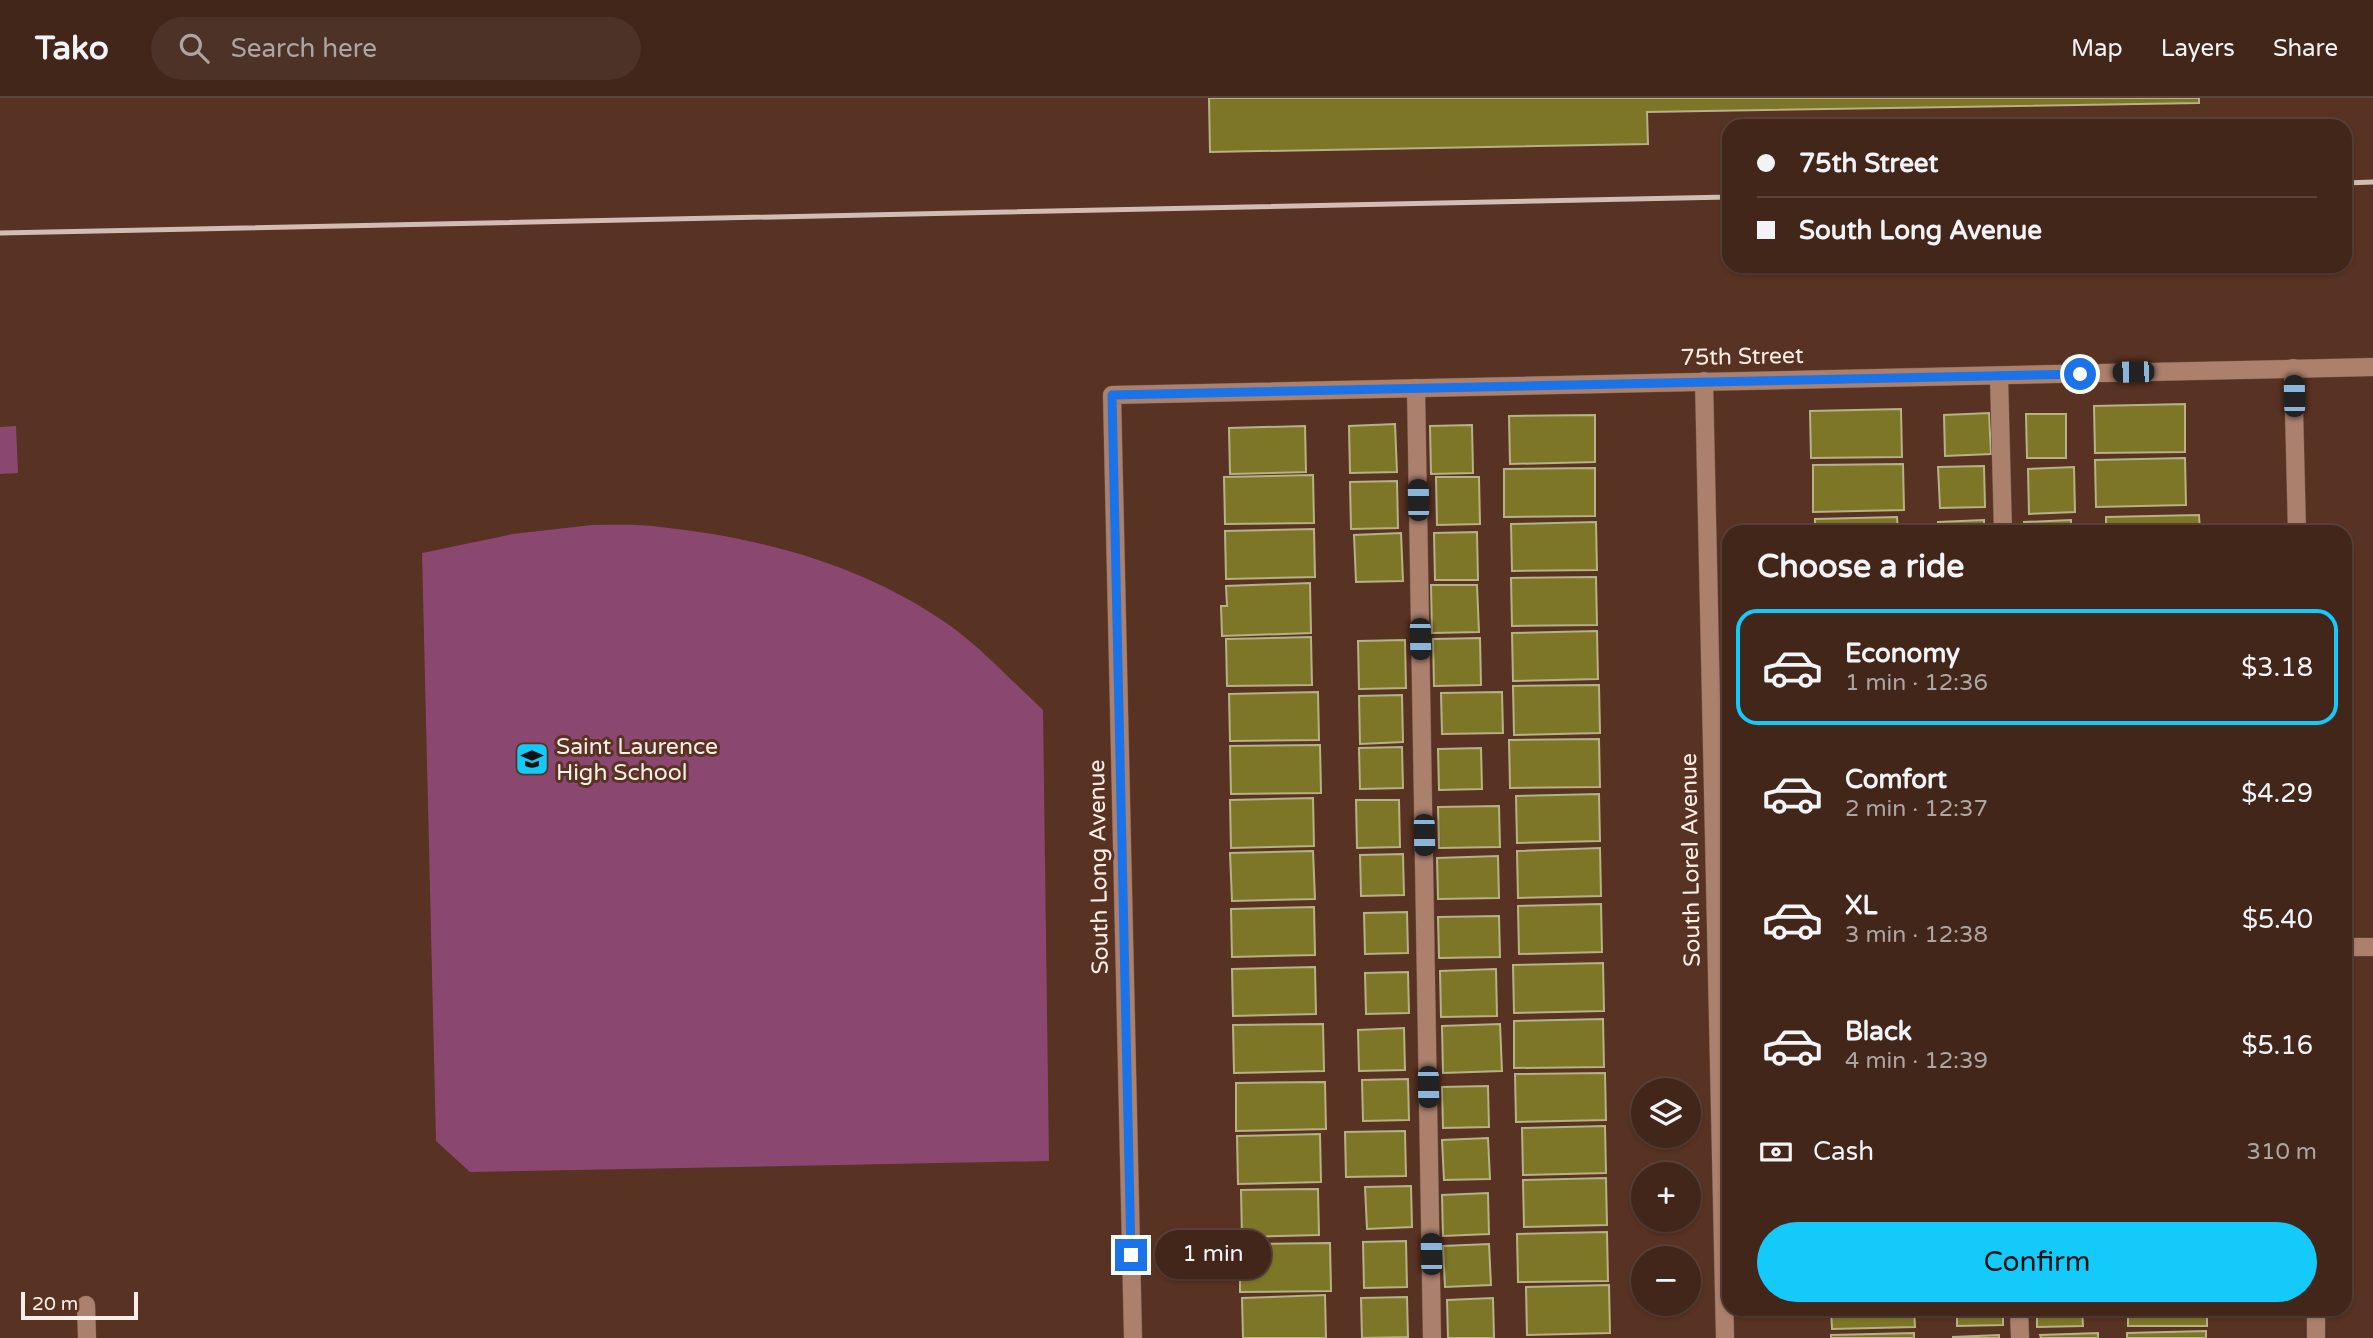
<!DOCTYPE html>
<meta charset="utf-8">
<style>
body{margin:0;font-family:"Varela Round",sans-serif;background:#4c3227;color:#f1f3f6;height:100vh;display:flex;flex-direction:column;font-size:26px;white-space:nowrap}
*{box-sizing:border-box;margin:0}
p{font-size:23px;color:#aea5a2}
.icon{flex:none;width:38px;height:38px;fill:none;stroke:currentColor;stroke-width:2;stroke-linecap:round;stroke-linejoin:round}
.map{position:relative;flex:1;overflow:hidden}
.panel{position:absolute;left:1722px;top:427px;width:630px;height:791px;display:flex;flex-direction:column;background:#42261a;border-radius:21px;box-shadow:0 2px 5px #0004,0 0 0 2px #5a4339}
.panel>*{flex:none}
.top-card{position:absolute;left:1722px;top:21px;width:630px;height:154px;border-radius:21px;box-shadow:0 2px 5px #0004,0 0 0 2px #5a4339;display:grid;align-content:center;height:154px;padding:0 35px;background:#42261a}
.buttons{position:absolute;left:1631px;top:980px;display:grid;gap:14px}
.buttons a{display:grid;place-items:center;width:70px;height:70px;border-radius:50%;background:#42261a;box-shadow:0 2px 5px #0004,0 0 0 2px #5a4339;font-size:35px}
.scale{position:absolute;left:21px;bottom:18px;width:117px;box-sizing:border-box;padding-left:7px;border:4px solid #fdefe8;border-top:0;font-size:19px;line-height:24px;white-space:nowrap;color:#fdefe8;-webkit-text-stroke:5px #583222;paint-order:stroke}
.end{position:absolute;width:32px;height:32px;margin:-16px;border:9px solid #1a73e8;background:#fff;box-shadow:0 0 0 4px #fff}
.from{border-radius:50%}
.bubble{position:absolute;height:49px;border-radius:24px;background:#42261a;box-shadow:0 2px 5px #0004,0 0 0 2px #5a4339;font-size:23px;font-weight:600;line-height:49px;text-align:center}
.car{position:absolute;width:21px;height:42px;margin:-21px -10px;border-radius:9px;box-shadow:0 0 5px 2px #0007;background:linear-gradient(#222 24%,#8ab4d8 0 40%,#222 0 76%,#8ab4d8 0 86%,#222 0)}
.top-card b{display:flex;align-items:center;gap:24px;height:66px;font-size:26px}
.top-card b+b{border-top:2px solid #5a4339}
.top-card i{width:18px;height:18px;background:#f1f3f6}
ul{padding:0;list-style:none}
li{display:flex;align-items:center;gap:21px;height:116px;margin:0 14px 10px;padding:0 21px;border:4px solid transparent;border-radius:21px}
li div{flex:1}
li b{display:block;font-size:26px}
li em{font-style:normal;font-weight:600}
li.active{border-color:#14cafb}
li>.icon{width:63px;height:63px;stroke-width:1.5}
h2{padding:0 35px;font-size:32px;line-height:84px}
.pay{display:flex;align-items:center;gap:18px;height:77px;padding:0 35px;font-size:26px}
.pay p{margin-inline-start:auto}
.cta{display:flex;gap:14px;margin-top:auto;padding:14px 35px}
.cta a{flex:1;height:80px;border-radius:42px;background:#14cafb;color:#111;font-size:28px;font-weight:600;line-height:80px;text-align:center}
header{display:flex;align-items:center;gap:42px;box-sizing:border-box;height:98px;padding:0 35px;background:#42261a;border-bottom:2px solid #5a4339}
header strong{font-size:33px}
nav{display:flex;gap:38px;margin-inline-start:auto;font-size:24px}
.search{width:490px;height:63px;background:#4c3227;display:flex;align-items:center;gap:18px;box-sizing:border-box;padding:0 24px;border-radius:38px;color:#aea5a2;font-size:26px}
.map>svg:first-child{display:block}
</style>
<header>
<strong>Tako</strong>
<div class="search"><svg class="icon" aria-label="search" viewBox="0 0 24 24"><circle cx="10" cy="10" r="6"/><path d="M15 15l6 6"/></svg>Search here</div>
<nav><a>Map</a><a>Layers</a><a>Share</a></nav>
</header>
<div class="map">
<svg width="2373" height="1240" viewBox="0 0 2373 1240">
<rect width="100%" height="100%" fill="#583222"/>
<g fill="#8a4770">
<path d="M 16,328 L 18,375 L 0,376 L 0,329 Z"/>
<path d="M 592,427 C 615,427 639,426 661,429 C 764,440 867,468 952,529 C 982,551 1015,586 1043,612 L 1049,1063 L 470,1074 L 436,1043 L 422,455 L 513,436 Z"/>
</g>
<g fill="#7e7627" stroke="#b6b286" stroke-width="2">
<path d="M 1209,0 L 2199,0 L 2199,5 L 1647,14 L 1648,46 L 1210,54 Z"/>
<path d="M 2185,306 L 2185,354 L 2095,355 L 2094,308 Z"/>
<path d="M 1901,311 L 1902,359 L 1811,360 L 1810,313 Z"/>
<path d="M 1989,315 L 1991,356 L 1945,358 L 1944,317 Z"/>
<path d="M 2026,316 L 2066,316 L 2066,360 L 2027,360 Z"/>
<path d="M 1595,317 L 1595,364 L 1510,366 L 1509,318 Z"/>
<path d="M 1395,326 L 1397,374 L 1350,375 L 1349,328 Z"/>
<path d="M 1472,327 L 1473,375 L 1431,376 L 1430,328 Z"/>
<path d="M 1305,328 L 1306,374 L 1230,376 L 1229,330 Z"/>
<path d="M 2185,360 L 2186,407 L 2096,409 L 2095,362 Z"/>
<path d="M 1903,366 L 1904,412 L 1813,414 L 1813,367 Z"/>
<path d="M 1984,368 L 1985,409 L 1940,410 L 1938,369 Z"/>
<path d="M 2074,369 L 2075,414 L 2029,416 L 2028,371 Z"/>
<path d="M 1595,370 L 1595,418 L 1504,419 L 1504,371 Z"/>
<path d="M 1313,377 L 1314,425 L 1225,426 L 1224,379 Z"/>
<path d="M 1436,379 L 1479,379 L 1480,426 L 1437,427 Z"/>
<path d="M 1397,383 L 1398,430 L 1351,431 L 1350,384 Z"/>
<path d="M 2199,417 L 2200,434 L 2106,434 L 2106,419 Z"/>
<path d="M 1897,419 L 1898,434 L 1815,434 L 1815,421 Z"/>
<path d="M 1984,422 L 1984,434 L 1938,434 L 1938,424 Z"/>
<path d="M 2071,422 L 2071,434 L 2025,434 L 2024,424 Z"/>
<path d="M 1596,424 L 1597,472 L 1512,473 L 1511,426 Z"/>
<path d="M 1314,431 L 1315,479 L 1226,481 L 1225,433 Z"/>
<path d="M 1477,434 L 1478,482 L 1435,482 L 1434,435 Z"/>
<path d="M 1401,435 L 1403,483 L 1356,484 L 1354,437 Z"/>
<path d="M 1596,479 L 1597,527 L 1512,528 L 1511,480 Z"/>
<path d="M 1310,485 L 1311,535 L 1222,538 L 1221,508 L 1227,508 L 1226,488 Z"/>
<path d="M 1431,487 L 1477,487 L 1479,534 L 1432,535 Z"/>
<path d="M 1597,533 L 1598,581 L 1513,583 L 1512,535 Z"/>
<path d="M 1311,539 L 1312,587 L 1227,588 L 1226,541 Z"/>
<path d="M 1480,540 L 1481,587 L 1434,588 L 1433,541 Z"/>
<path d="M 1405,542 L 1406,590 L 1359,591 L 1358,543 Z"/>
<path d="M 1599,587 L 1600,635 L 1514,637 L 1513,588 Z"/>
<path d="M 1318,594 L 1319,642 L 1230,643 L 1229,596 Z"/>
<path d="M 1502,594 L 1503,635 L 1442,636 L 1441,595 Z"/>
<path d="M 1402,597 L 1403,644 L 1360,646 L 1359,598 Z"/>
<path d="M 1599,641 L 1600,689 L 1510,690 L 1509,642 Z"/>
<path d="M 1320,647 L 1321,695 L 1231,696 L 1230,648 Z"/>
<path d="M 1402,649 L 1403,690 L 1360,691 L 1359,650 Z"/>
<path d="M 1481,650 L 1482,691 L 1439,692 L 1438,651 Z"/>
<path d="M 1599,696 L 1600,743 L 1517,745 L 1516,698 Z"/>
<path d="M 1313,700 L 1314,748 L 1231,750 L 1230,702 Z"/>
<path d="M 1356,702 L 1399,702 L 1400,749 L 1357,750 Z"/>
<path d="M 1499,708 L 1500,749 L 1439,750 L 1438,709 Z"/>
<path d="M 1600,750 L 1601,798 L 1518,800 L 1517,753 Z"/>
<path d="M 1313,753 L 1315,801 L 1232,803 L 1230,755 Z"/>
<path d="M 1403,756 L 1404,797 L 1361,798 L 1360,757 Z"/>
<path d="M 1498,758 L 1499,800 L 1438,801 L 1437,760 Z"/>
<path d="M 1601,806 L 1602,854 L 1519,856 L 1518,808 Z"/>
<path d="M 1314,809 L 1315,857 L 1232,859 L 1231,811 Z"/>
<path d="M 1407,814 L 1408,855 L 1365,856 L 1364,815 Z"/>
<path d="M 1499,818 L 1500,859 L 1439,860 L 1438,819 Z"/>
<path d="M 1603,865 L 1604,913 L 1514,915 L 1513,867 Z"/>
<path d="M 1315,869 L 1316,916 L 1233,918 L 1232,871 Z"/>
<path d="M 1496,871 L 1497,918 L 1441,919 L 1440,873 Z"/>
<path d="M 1408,874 L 1409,915 L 1366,916 L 1365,875 Z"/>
<path d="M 1603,921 L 1604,969 L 1514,970 L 1514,923 Z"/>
<path d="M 1323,926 L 1324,973 L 1234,975 L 1233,927 Z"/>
<path d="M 1500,926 L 1502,973 L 1443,975 L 1442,928 Z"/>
<path d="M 1404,930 L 1405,972 L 1359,973 L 1358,932 Z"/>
<path d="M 1605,975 L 1606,1022 L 1516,1024 L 1515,976 Z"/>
<path d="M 1408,981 L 1409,1022 L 1363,1023 L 1362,982 Z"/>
<path d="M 1325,984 L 1326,1031 L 1236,1033 L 1236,985 Z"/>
<path d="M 1488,988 L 1489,1029 L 1443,1030 L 1442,989 Z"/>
<path d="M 1605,1028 L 1606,1075 L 1523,1077 L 1522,1030 Z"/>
<path d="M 1405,1033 L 1406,1078 L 1346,1079 L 1345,1034 Z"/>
<path d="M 1320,1036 L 1321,1084 L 1238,1086 L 1237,1038 Z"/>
<path d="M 1488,1040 L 1490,1081 L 1444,1082 L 1442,1042 Z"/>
<path d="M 1606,1080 L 1607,1127 L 1524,1129 L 1523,1082 Z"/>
<path d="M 1411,1088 L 1412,1129 L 1367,1131 L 1365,1089 Z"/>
<path d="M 1318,1091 L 1319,1137 L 1242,1139 L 1241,1092 Z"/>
<path d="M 1488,1095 L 1489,1136 L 1443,1138 L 1442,1097 Z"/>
<path d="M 1607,1134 L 1608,1183 L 1518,1184 L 1517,1136 Z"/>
<path d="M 1406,1143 L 1407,1189 L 1364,1190 L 1363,1144 Z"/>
<path d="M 1330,1145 L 1331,1193 L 1240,1194 L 1240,1146 Z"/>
<path d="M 1489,1146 L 1491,1187 L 1445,1189 L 1443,1148 Z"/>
<path d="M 1609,1187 L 1610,1235 L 1527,1237 L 1526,1189 Z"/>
<path d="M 1325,1197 L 1326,1240 L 1243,1240 L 1242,1200 Z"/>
<path d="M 1407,1199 L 1408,1239 L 1362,1240 L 1361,1200 Z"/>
<path d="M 1493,1200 L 1494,1240 L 1448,1240 L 1447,1202 Z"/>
<path d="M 1831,1211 L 1914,1211 L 1915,1229 L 1832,1231 Z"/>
<path d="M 1957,1211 L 2003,1211 L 2003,1227 L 1957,1228 Z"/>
<path d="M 2037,1211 L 2082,1211 L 2083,1228 L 2037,1229 Z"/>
<rect x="2128" y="1211" width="79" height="17"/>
<path d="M 2206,1233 L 2206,1240 L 2127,1240 L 2127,1235 Z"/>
<path d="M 1914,1235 L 1914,1240 L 1831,1240 L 1831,1237 Z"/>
<path d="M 2098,1235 L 2098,1240 L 2041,1240 L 2040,1237 Z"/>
<path d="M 1999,1237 L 1999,1240 L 1953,1240 L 1953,1239 Z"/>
</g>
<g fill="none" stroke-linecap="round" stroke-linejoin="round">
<defs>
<g id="minor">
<path d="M 2293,270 L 2297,434"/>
<path d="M 1999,278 L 2003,434"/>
<path d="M 1704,283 L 1725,1240"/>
<path d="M 1416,290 L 1432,1240"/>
<path d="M 2345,849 L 2373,849"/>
<path d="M 86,1207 L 87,1240"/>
<path d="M 2019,1211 L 2020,1240"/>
<path d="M 2316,1211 L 2316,1240"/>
<path d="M 1133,1240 L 1112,297 L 2373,269"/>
</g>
</defs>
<use href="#minor" stroke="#6e5143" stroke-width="19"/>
<use href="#minor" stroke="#ab806d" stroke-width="18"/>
<g stroke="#d1bdb3" stroke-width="5">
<path d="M 2345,85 L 2373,84"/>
<path d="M 0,135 L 1729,99"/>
</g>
</g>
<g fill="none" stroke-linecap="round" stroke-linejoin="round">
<path stroke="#1a73e8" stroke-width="9" d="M 1131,1157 L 1112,297 L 2080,276"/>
</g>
<defs>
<symbol id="school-square" viewBox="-11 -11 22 22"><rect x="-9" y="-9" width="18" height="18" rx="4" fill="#14cafb" stroke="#583222"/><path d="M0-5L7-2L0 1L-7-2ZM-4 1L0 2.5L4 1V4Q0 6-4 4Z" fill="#111"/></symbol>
</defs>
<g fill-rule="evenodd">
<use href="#school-square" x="513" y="642" width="38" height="38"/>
</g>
<g text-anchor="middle" stroke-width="6" stroke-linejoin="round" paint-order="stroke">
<g font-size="23" fill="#fdefe8" stroke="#583222">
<text transform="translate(1742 258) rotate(-1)" y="8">75th Street</text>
<text transform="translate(1690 762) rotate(-91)" y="8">South Lorel Avenue</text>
<text transform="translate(1098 769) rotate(-91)" y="8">South Long Avenue</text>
</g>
<g font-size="23" fill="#fdefe8" stroke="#583222" text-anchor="start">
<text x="556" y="656">Saint Laurence<tspan x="556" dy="26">High School</tspan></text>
</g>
</g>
</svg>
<div class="buttons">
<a><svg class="icon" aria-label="layers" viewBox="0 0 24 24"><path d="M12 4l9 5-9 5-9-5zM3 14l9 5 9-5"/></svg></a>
<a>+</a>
<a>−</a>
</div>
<div class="scale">20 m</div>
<i class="end from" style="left:2080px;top:276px"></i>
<i class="end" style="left:1131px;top:1157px"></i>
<div class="bubble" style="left:1155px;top:1132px;width:116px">1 min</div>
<i class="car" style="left:2133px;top:274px;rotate:269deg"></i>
<i class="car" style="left:2294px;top:298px;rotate:359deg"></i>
<i class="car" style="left:1418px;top:402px;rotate:359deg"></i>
<i class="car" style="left:1420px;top:541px;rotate:179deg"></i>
<i class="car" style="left:1424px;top:737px;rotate:179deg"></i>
<i class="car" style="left:1428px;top:989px;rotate:179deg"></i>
<i class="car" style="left:1431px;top:1156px;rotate:359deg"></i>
<div class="top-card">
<b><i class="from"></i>75th Street</b>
<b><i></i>South Long Avenue</b>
</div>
<section class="panel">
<h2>Choose a ride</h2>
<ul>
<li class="active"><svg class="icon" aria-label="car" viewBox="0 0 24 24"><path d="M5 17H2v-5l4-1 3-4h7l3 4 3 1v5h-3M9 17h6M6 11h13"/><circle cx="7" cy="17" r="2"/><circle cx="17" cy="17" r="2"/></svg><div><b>Economy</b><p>1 min · 12:36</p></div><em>$3.18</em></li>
<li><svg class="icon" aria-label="car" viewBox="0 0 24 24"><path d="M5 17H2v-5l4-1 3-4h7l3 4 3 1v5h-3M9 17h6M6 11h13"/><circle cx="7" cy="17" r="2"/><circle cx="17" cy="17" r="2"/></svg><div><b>Comfort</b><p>2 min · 12:37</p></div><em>$4.29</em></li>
<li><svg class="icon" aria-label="car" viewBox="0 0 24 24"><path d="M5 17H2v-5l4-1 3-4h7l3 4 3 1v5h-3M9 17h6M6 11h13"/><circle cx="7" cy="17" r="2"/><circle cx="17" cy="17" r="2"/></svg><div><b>XL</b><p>3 min · 12:38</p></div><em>$5.40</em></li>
<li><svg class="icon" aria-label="car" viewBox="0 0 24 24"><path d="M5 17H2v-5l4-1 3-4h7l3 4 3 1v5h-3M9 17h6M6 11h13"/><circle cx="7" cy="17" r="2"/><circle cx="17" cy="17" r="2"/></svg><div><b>Black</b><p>4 min · 12:39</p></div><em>$5.16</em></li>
</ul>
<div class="pay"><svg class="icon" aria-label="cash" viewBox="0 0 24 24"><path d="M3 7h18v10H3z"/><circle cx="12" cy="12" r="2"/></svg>Cash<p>310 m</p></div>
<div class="cta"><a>Confirm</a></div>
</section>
</div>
